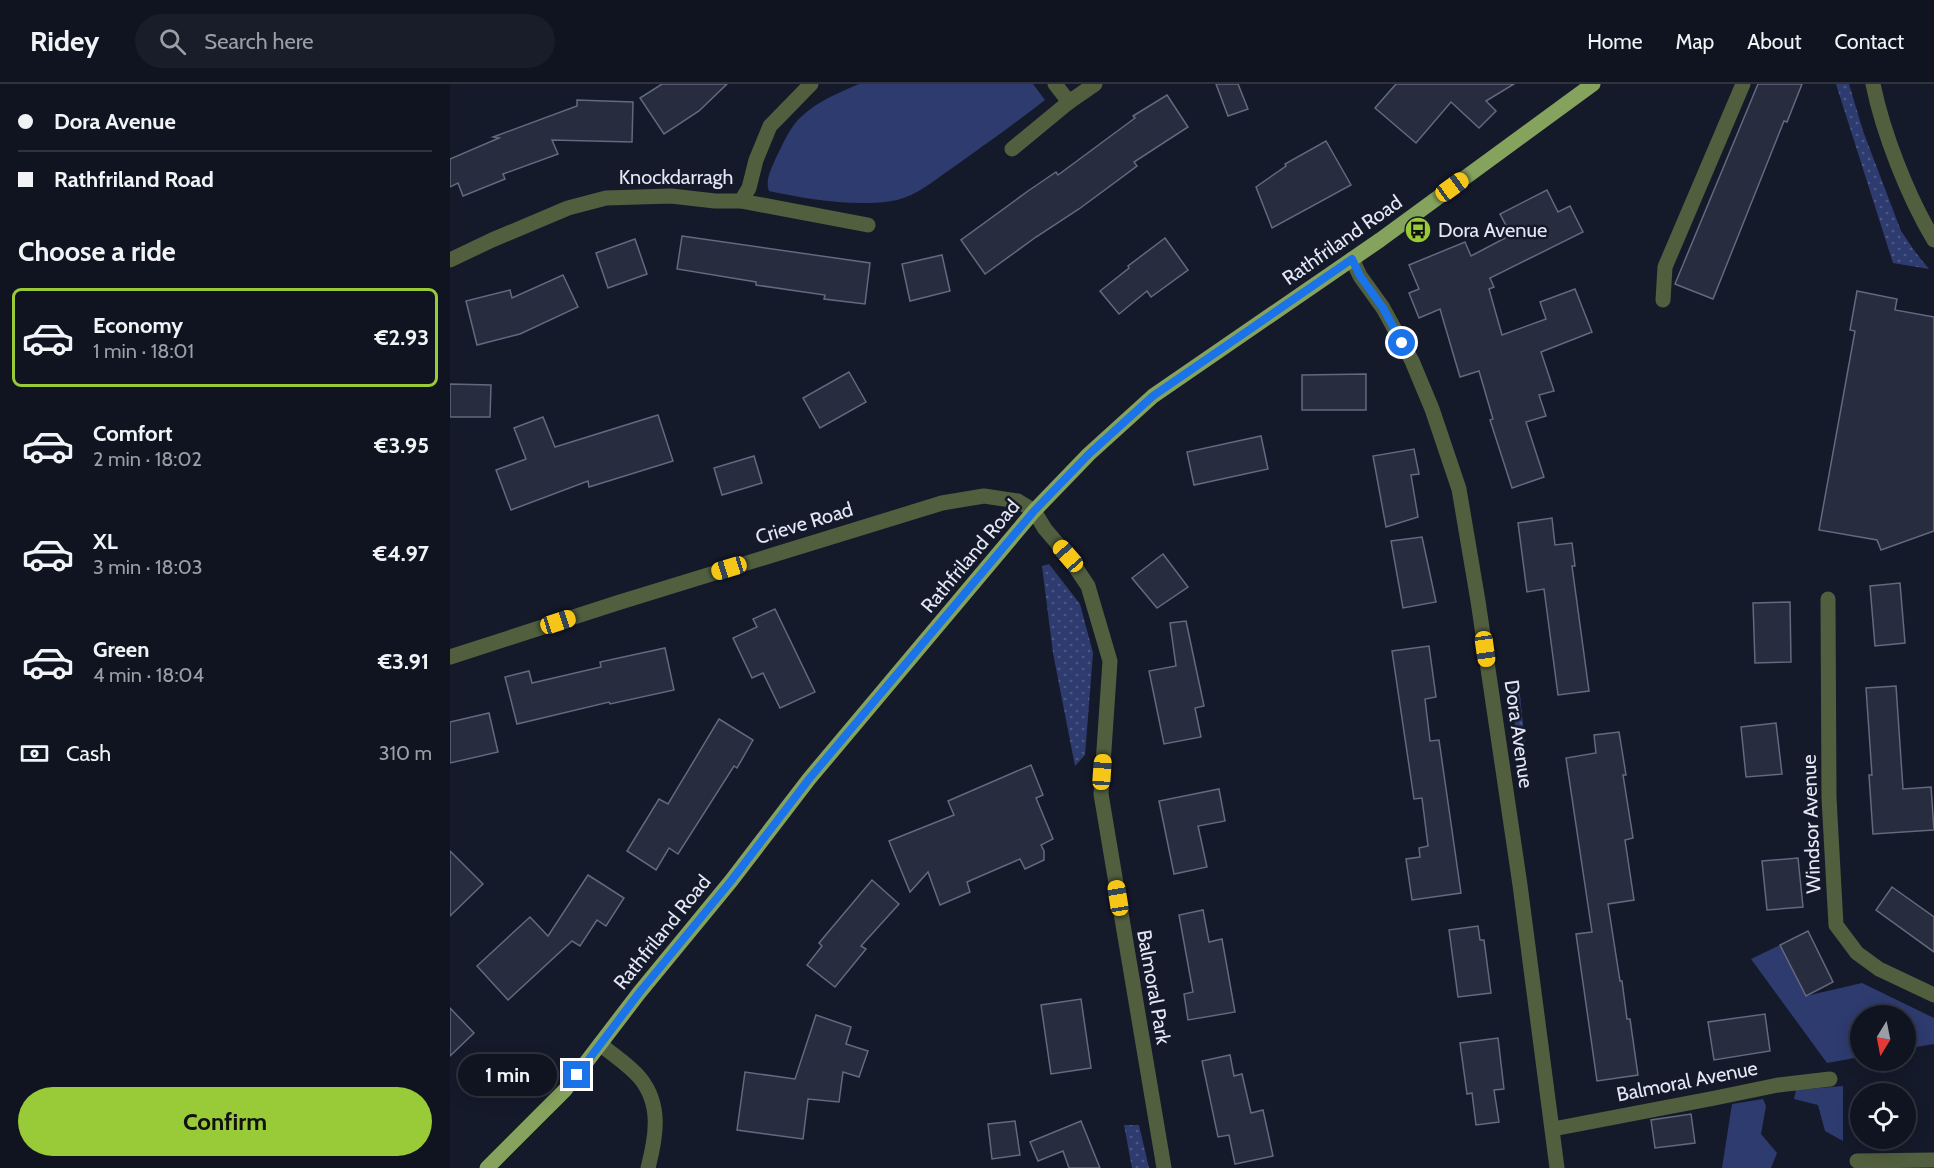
<!DOCTYPE html>
<meta charset="utf-8">
<style>
body{margin:0;font-family:Cabin,sans-serif;background:#191d29;color:#f1f3f6;height:100vh;display:flex;flex-direction:column;font-size:22px;white-space:nowrap}
*{box-sizing:border-box;margin:0}
p{font-size:20px;color:#9c9ea5}
.icon{flex:none;width:33px;height:33px;fill:none;stroke:currentColor;stroke-width:2;stroke-linecap:round;stroke-linejoin:round}
.map{position:relative;flex:1;overflow:hidden}
.drawer{display:flex;flex-direction:column;background:#101420;width:450px}
.drawer>*{flex:none}
.banner{display:grid;align-content:center;height:132px;padding:0 18px;background:#101420}
.needle{width:39px;rotate:190deg}
.fabs{position:absolute;left:1400px;top:921px;display:grid;gap:12px}
.fabs a{display:grid;place-items:center;width:66px;height:66px;border-radius:50%;background:#101420;box-shadow:0 3px 15px #0003,0 0 0 2px #30333e;font-size:30px}
.end{position:absolute;width:27px;height:27px;margin:-14px;border:8px solid #1a73e8;background:#fff;box-shadow:0 0 0 3px #fff}
.from{border-radius:50%}
.bubble{position:absolute;height:42px;border-radius:21px;background:#101420;box-shadow:0 3px 15px #0003,0 0 0 2px #30333e;font-size:20px;font-weight:700;line-height:42px;text-align:center}
.car{position:absolute;width:18px;height:36px;margin:-18px -9px;border-radius:8px;box-shadow:0 0 4px 2px #0007;background:linear-gradient(#f5c518 24%,#345 0 40%,#f5c518 0 76%,#345 0 86%,#f5c518 0)}
.banner b{display:flex;align-items:center;gap:21px;height:57px;font-size:22px}
.banner b+b{border-top:2px solid #30333e}
.banner i{width:15px;height:15px;background:#f1f3f6}
ul{padding:0;list-style:none}
li{display:flex;align-items:center;gap:18px;height:99px;margin:0 12px 9px;padding:0 6px;border:3px solid transparent;border-radius:9px}
li div{flex:1}
li b{display:block;font-size:22px}
li em{font-style:normal;font-weight:700}
li.on{border-color:#98cb37}
li>.icon{width:54px;height:54px;stroke-width:1.5}
h2{padding:0 18px;font-size:27px;line-height:72px}
.pay{display:flex;align-items:center;gap:15px;height:66px;padding:0 18px;font-size:22px}
.pay p{margin-inline-start:auto}
.action{display:flex;gap:12px;margin-top:auto;padding:12px 18px}
.action a{flex:1;height:69px;border-radius:36px;background:#98cb37;color:#111;font-size:24px;font-weight:700;line-height:69px;text-align:center}
header{display:flex;align-items:center;gap:36px;box-sizing:border-box;height:84px;padding:0 30px;background:#101420;border-bottom:2px solid #30333e}
header strong{font-size:28px}
nav{display:flex;gap:33px;margin-inline-start:auto;font-size:21px}
.search{width:420px;height:54px;background:#191d29;display:flex;align-items:center;gap:15px;box-sizing:border-box;padding:0 21px;border-radius:33px;color:#9c9ea5;font-size:22px}
main{display:flex;flex:1;min-height:0}
.map>svg:first-child{display:block}
</style>
<header>
<strong>Ridey</strong>
<div class="search"><svg class="icon" aria-label="search" viewBox="0 0 24 24"><circle cx="10" cy="10" r="6"/><path d="M15 15l6 6"/></svg>Search here</div>
<nav><a>Home</a><a>Map</a><a>About</a><a>Contact</a></nav>
</header>
<main>
<section class="drawer">
<div class="banner">
<b><i class="from"></i>Dora Avenue</b>
<b><i></i>Rathfriland Road</b>
</div>
<h2>Choose a ride</h2>
<ul>
<li class="on"><svg class="icon" aria-label="car" viewBox="0 0 24 24"><path d="M5 17H2v-5l4-1 3-4h7l3 4 3 1v5h-3M9 17h6M6 11h13"/><circle cx="7" cy="17" r="2"/><circle cx="17" cy="17" r="2"/></svg><div><b>Economy</b><p>1 min · 18:01</p></div><em>€2.93</em></li>
<li><svg class="icon" aria-label="car" viewBox="0 0 24 24"><path d="M5 17H2v-5l4-1 3-4h7l3 4 3 1v5h-3M9 17h6M6 11h13"/><circle cx="7" cy="17" r="2"/><circle cx="17" cy="17" r="2"/></svg><div><b>Comfort</b><p>2 min · 18:02</p></div><em>€3.95</em></li>
<li><svg class="icon" aria-label="car" viewBox="0 0 24 24"><path d="M5 17H2v-5l4-1 3-4h7l3 4 3 1v5h-3M9 17h6M6 11h13"/><circle cx="7" cy="17" r="2"/><circle cx="17" cy="17" r="2"/></svg><div><b>XL</b><p>3 min · 18:03</p></div><em>€4.97</em></li>
<li><svg class="icon" aria-label="car" viewBox="0 0 24 24"><path d="M5 17H2v-5l4-1 3-4h7l3 4 3 1v5h-3M9 17h6M6 11h13"/><circle cx="7" cy="17" r="2"/><circle cx="17" cy="17" r="2"/></svg><div><b>Green</b><p>4 min · 18:04</p></div><em>€3.91</em></li>
</ul>
<div class="pay"><svg class="icon" aria-label="cash" viewBox="0 0 24 24"><path d="M3 7h18v10H3z"/><circle cx="12" cy="12" r="2"/></svg>Cash<p>310 m</p></div>
<div class="action"><a>Confirm</a></div>
</section>
<div class="map">
<svg width="1484" height="1084" viewBox="0 0 1484 1084">
<defs>
<pattern id="grass-dots" width="8" height="8" patternUnits="userSpaceOnUse" patternTransform="scale(1.5)"><rect width="8" height="8" fill="#2e3b6f"/><path d="M2 2h.1M6 6h.1" fill="none" stroke="#4c5784" stroke-width="1.8" stroke-linecap="round"/></pattern>
</defs>
<rect width="100%" height="100%" fill="#151a2b"/>
<g fill="url(#grass-dots)">
<path d="M 1386,0 L 1399,0 L 1413,47 L 1451,147 L 1466,169 L 1479,185 L 1443,179 Z"/>
<path d="M 599,480 L 630,520 L 643,569 L 635,671 L 625,682 L 603,569 L 592,482 Z"/>
<path d="M 1069,602 L 1075,660 L 1067,660 L 1061,603 Z"/>
<path d="M 674,1041 L 689,1041 L 699,1084 L 682,1084 Z"/>
</g>
<g fill="#2e3b6f">
<path d="M 409,0 L 583,0 L 595,16 C 563,41 532,63 498,87 C 482,98 467,111 447,116 C 407,124 357,115 319,107 C 315,97 321,85 325,76 C 332,62 340,42 352,32 C 368,17 388,9 409,0 Z"/>
<path d="M 1330,861 L 1356,912 L 1412,899 L 1484,934 L 1484,960 L 1455,965 L 1455,932 L 1410,932 L 1410,973 L 1377,979 L 1301,875 Z"/>
<path d="M 1393,1002 L 1393,1057 L 1375,1047 L 1368,1021 L 1344,1015 L 1346,1006 Z"/>
<path d="M 1313,1015 L 1316,1022 L 1311,1050 L 1327,1069 L 1321,1084 L 1272,1084 L 1282,1020 Z"/>
</g>
<g fill="#272d3f" stroke="#63697e" stroke-width="1.5">
<path d="M 212,0 L 277,0 L 249,27 L 214,50 L 190,14 Z"/>
<path d="M 766,0 L 788,0 L 798,25 L 778,32 Z"/>
<path d="M 946,0 L 1064,0 L 1036,17 L 1046,27 L 1029,44 L 1001,18 L 966,59 L 925,24 Z"/>
<path d="M 1308,0 L 1352,0 L 1337,38 L 1334,37 L 1263,215 L 1225,200 Z"/>
<path d="M 717,11 L 738,43 L 684,78 L 687,82 L 629,125 L 586,153 L 535,190 L 511,156 L 578,107 L 606,88 L 608,91 L 685,34 L 683,32 Z"/>
<path d="M 127,16 L 183,18 L 182,58 L 102,56 L 108,70 L 53,90 L 55,95 L 13,112 L 8,99 L 0,103 L 0,75 L 49,54 L 43,53 L 127,22 Z"/>
<path d="M 876,57 L 901,101 L 822,144 L 806,103 L 836,82 L 835,80 Z"/>
<path d="M 1097,106 L 1108,128 L 1120,122 L 1133,148 L 1040,194 L 1044,203 L 1039,205 L 1052,251 L 1096,235 L 1090,218 L 1125,205 L 1142,248 L 1091,268 L 1104,307 L 1089,311 L 1096,332 L 1076,338 L 1094,393 L 1062,404 L 1040,336 L 1043,335 L 1029,287 L 1010,293 L 990,225 L 969,234 L 959,209 L 969,205 L 959,181 L 1015,158 L 1021,172 L 1061,151 L 1050,130 Z"/>
<path d="M 232,152 L 420,179 L 415,220 L 374,215 L 375,211 L 306,201 L 306,198 L 227,185 Z"/>
<path d="M 715,154 L 738,186 L 701,213 L 697,207 L 669,230 L 650,207 L 679,184 L 678,182 Z"/>
<path d="M 185,155 L 197,190 L 158,204 L 146,169 Z"/>
<path d="M 492,171 L 500,207 L 460,217 L 452,180 Z"/>
<path d="M 113,191 L 128,223 L 70,250 L 27,261 L 16,217 L 60,206 L 62,214 Z"/>
<path d="M 1407,207 L 1447,215 L 1445,226 L 1484,233 L 1484,447 L 1431,466 L 1427,456 L 1369,446 L 1405,247 L 1400,246 Z"/>
<path d="M 399,288 L 416,318 L 370,344 L 353,314 Z"/>
<path d="M 916,290 L 916,326 L 852,326 L 852,291 Z"/>
<path d="M 0,300 L 41,301 L 40,333 L 0,333 Z"/>
<path d="M 208,331 L 223,377 L 139,403 L 138,397 L 61,426 L 46,386 L 76,375 L 64,344 L 93,333 L 105,363 Z"/>
<path d="M 811,352 L 818,385 L 744,401 L 737,368 Z"/>
<path d="M 964,365 L 969,390 L 961,391 L 968,433 L 936,443 L 923,372 Z"/>
<path d="M 304,372 L 312,399 L 272,411 L 264,384 Z"/>
<path d="M 1102,434 L 1105,461 L 1122,459 L 1125,482 L 1122,482 L 1139,607 L 1108,611 L 1094,505 L 1077,508 L 1068,439 Z"/>
<path d="M 972,453 L 986,518 L 953,524 L 941,457 Z"/>
<path d="M 713,470 L 738,503 L 707,524 L 682,494 Z"/>
<path d="M 1450,499 L 1455,559 L 1425,562 L 1420,502 Z"/>
<path d="M 1340,518 L 1341,578 L 1305,579 L 1303,519 Z"/>
<path d="M 325,525 L 365,608 L 330,624 L 313,589 L 302,594 L 283,554 L 307,543 L 303,535 Z"/>
<path d="M 736,537 L 754,622 L 745,624 L 751,653 L 714,660 L 699,587 L 726,582 L 720,539 Z"/>
<path d="M 979,562 L 986,613 L 975,615 L 980,657 L 989,656 L 1011,809 L 962,816 L 956,775 L 970,773 L 969,764 L 978,762 L 972,714 L 964,715 L 942,567 Z"/>
<path d="M 215,564 L 224,606 L 160,620 L 159,618 L 67,640 L 55,593 L 79,587 L 82,599 L 151,583 L 150,578 Z"/>
<path d="M 1446,602 L 1453,705 L 1481,703 L 1484,746 L 1423,750 L 1419,691 L 1422,691 L 1416,604 Z"/>
<path d="M 39,629 L 48,668 L 0,679 L 0,638 Z"/>
<path d="M 269,635 L 303,656 L 287,684 L 284,682 L 228,770 L 219,764 L 206,786 L 177,767 L 209,715 L 218,720 Z"/>
<path d="M 1326,639 L 1332,690 L 1296,693 L 1291,643 Z"/>
<path d="M 1169,648 L 1176,691 L 1173,691 L 1183,754 L 1175,756 L 1184,816 L 1158,820 L 1170,897 L 1172,897 L 1177,935 L 1180,935 L 1188,991 L 1147,997 L 1126,850 L 1142,848 L 1116,674 L 1146,669 L 1144,651 Z"/>
<path d="M 581,681 L 593,711 L 586,714 L 603,755 L 591,761 L 594,767 L 594,776 L 575,785 L 570,775 L 517,798 L 520,808 L 490,821 L 478,788 L 460,808 L 439,757 L 504,731 L 498,717 Z"/>
<path d="M 769,705 L 775,737 L 748,742 L 757,783 L 724,790 L 709,717 Z"/>
<path d="M 0,767 L 33,800 L 0,832 Z"/>
<path d="M 1348,774 L 1353,823 L 1317,826 L 1312,777 Z"/>
<path d="M 138,791 L 174,814 L 156,842 L 147,836 L 130,862 L 122,857 L 58,916 L 27,882 L 80,833 L 98,852 Z"/>
<path d="M 422,796 L 449,820 L 411,862 L 416,865 L 385,903 L 357,881 L 372,862 L 369,859 Z"/>
<path d="M 1442,803 L 1484,833 L 1484,868 L 1426,826 Z"/>
<path d="M 753,826 L 759,858 L 772,855 L 785,928 L 738,936 L 734,910 L 743,908 L 729,831 Z"/>
<path d="M 1028,842 L 1030,856 L 1034,856 L 1041,909 L 1008,913 L 999,846 Z"/>
<path d="M 1358,847 L 1383,898 L 1356,912 L 1330,861 Z"/>
<path d="M 631,915 L 641,984 L 601,990 L 591,921 Z"/>
<path d="M 0,924 L 24,949 L 0,972 Z"/>
<path d="M 1315,930 L 1320,967 L 1264,976 L 1258,938 Z"/>
<path d="M 366,931 L 401,943 L 396,960 L 418,967 L 409,993 L 393,988 L 389,1018 L 358,1015 L 353,1055 L 287,1046 L 295,988 L 345,995 Z"/>
<path d="M 1048,954 L 1054,1005 L 1044,1006 L 1049,1038 L 1026,1041 L 1022,1009 L 1017,1010 L 1010,959 Z"/>
<path d="M 780,971 L 784,992 L 792,990 L 801,1029 L 813,1026 L 823,1072 L 785,1080 L 779,1051 L 768,1053 L 752,977 Z"/>
<path d="M 1241,1030 L 1245,1059 L 1205,1064 L 1201,1036 Z"/>
<path d="M 565,1037 L 570,1071 L 542,1075 L 538,1040 Z"/>
<path d="M 631,1037 L 650,1084 L 619,1084 L 613,1067 L 588,1077 L 580,1058 Z"/>
</g>
<g fill="none" stroke-linecap="round" stroke-linejoin="round">
<g stroke="#515f3e" stroke-width="15">
<path d="M 605,0 L 619,18 L 645,0"/>
<path d="M 1423,0 C 1433,49 1458,113 1484,156"/>
<path d="M 562,65 L 619,18"/>
<path d="M 291,117 L 418,141"/>
<path d="M 902,175 L 910,192 L 933,224 L 962,277 L 982,325 L 1009,405 L 1028,517 L 1070,801 L 1107,1084"/>
<path d="M 0,176 L 42,156 L 118,124 L 156,114 L 221,112 L 265,117 L 291,117 L 299,104 L 306,76 L 320,42 L 361,0"/>
<path d="M 1213,216 L 1215,183 L 1293,0"/>
<path d="M 1378,515 L 1379,714 L 1386,841 L 1407,869 L 1429,885 L 1484,911"/>
<path d="M 0,573 L 167,519 L 492,419 L 534,412 L 568,417 L 584,427 L 595,445 L 618,472 L 638,502 L 660,577 L 651,710 L 714,1084"/>
<path d="M 150,960 C 163,971 179,981 190,994 C 212,1021 206,1053 198,1084"/>
<path d="M 1103,1045 L 1265,1014 L 1328,1001 L 1380,995"/>
<path d="M 1407,1077 L 1484,1076"/>
</g>
<path stroke="#86a35d" stroke-width="15" d="M 37,1084 L 115,1006 L 189,909 L 281,797 L 359,695 L 584,427 L 639,370 L 703,312 L 930,156 L 1143,0"/>
</g>
<g fill="none" stroke-linecap="round" stroke-linejoin="round">
<path stroke="#1a73e8" stroke-width="8" d="M 127,991 L 189,909 L 281,797 L 359,695 L 584,427 L 639,370 L 703,312 L 902,175 L 910,192 L 933,224 L 952,259"/>
</g>
<defs>
<symbol id="bus-disc" viewBox="-11 -11 22 22"><circle r="9.5" fill="#98cb37" stroke="#151a2b"/><path d="M-5-6H5V4H4V6H2V4H-2V6H-4V4H-5ZM-3.5-4V0h7V-4ZM-3.5 1.2v1.5H-2V1.2ZM2 1.2v1.5H3.5V1.2Z" fill="#111"/></symbol>
</defs>
<g fill-rule="evenodd">
<use href="#bus-disc" x="953" y="131" width="30" height="30"/>
</g>
<g text-anchor="middle" stroke-width="5" stroke-linejoin="round" paint-order="stroke">
<g font-size="20" fill="#e4e8f4" stroke="#151a2b">
<text x="226" y="100">Knockdarragh</text>
<text transform="translate(892 156) rotate(-35)" y="7">Rathfriland Road</text>
<text transform="translate(354 439) rotate(-17)" y="7">Crieve Road</text>
<text transform="translate(520 472) rotate(-50)" y="7">Rathfriland Road</text>
<text transform="translate(1069 650) rotate(82)" y="7">Dora Avenue</text>
<text transform="translate(1361 740) rotate(-92)" y="7">Windsor Avenue</text>
<text transform="translate(212 848) rotate(-51)" y="7">Rathfriland Road</text>
<text transform="translate(704 903) rotate(80)" y="7">Balmoral Park</text>
<text transform="translate(1237 997) rotate(-11)" y="7">Balmoral Avenue</text>
</g>
<g font-size="20" fill="#e4e8f4" stroke="#151a2b" text-anchor="start">
<text x="988" y="153">Dora Avenue</text>
</g>
</g>
</svg>
<div class="fabs">
<a><svg class="needle" viewBox="-14 -14 28 28"><path d="M0-13l5 13h-10z" fill="#e53935"/><path d="M0 13l5-13h-10z" fill="#9c9ea5"/></svg></a>
<a><svg class="icon" aria-label="locate" viewBox="0 0 24 24"><circle cx="12" cy="12" r="6"/><path d="M12 2v4M12 18v4M2 12h4M18 12h4"/></svg></a>
</div>
<i class="end from" style="left:952px;top:259px"></i>
<i class="end" style="left:127px;top:991px"></i>
<div class="bubble" style="left:8px;top:970px;width:99px">1 min</div>
<i class="car" style="left:1002px;top:103px;rotate:54deg"></i>
<i class="car" style="left:618px;top:472px;rotate:319deg"></i>
<i class="car" style="left:279px;top:484px;rotate:253deg"></i>
<i class="car" style="left:108px;top:538px;rotate:72deg"></i>
<i class="car" style="left:1035px;top:565px;rotate:172deg"></i>
<i class="car" style="left:652px;top:688px;rotate:4deg"></i>
<i class="car" style="left:668px;top:814px;rotate:351deg"></i>
</div>
</main>
